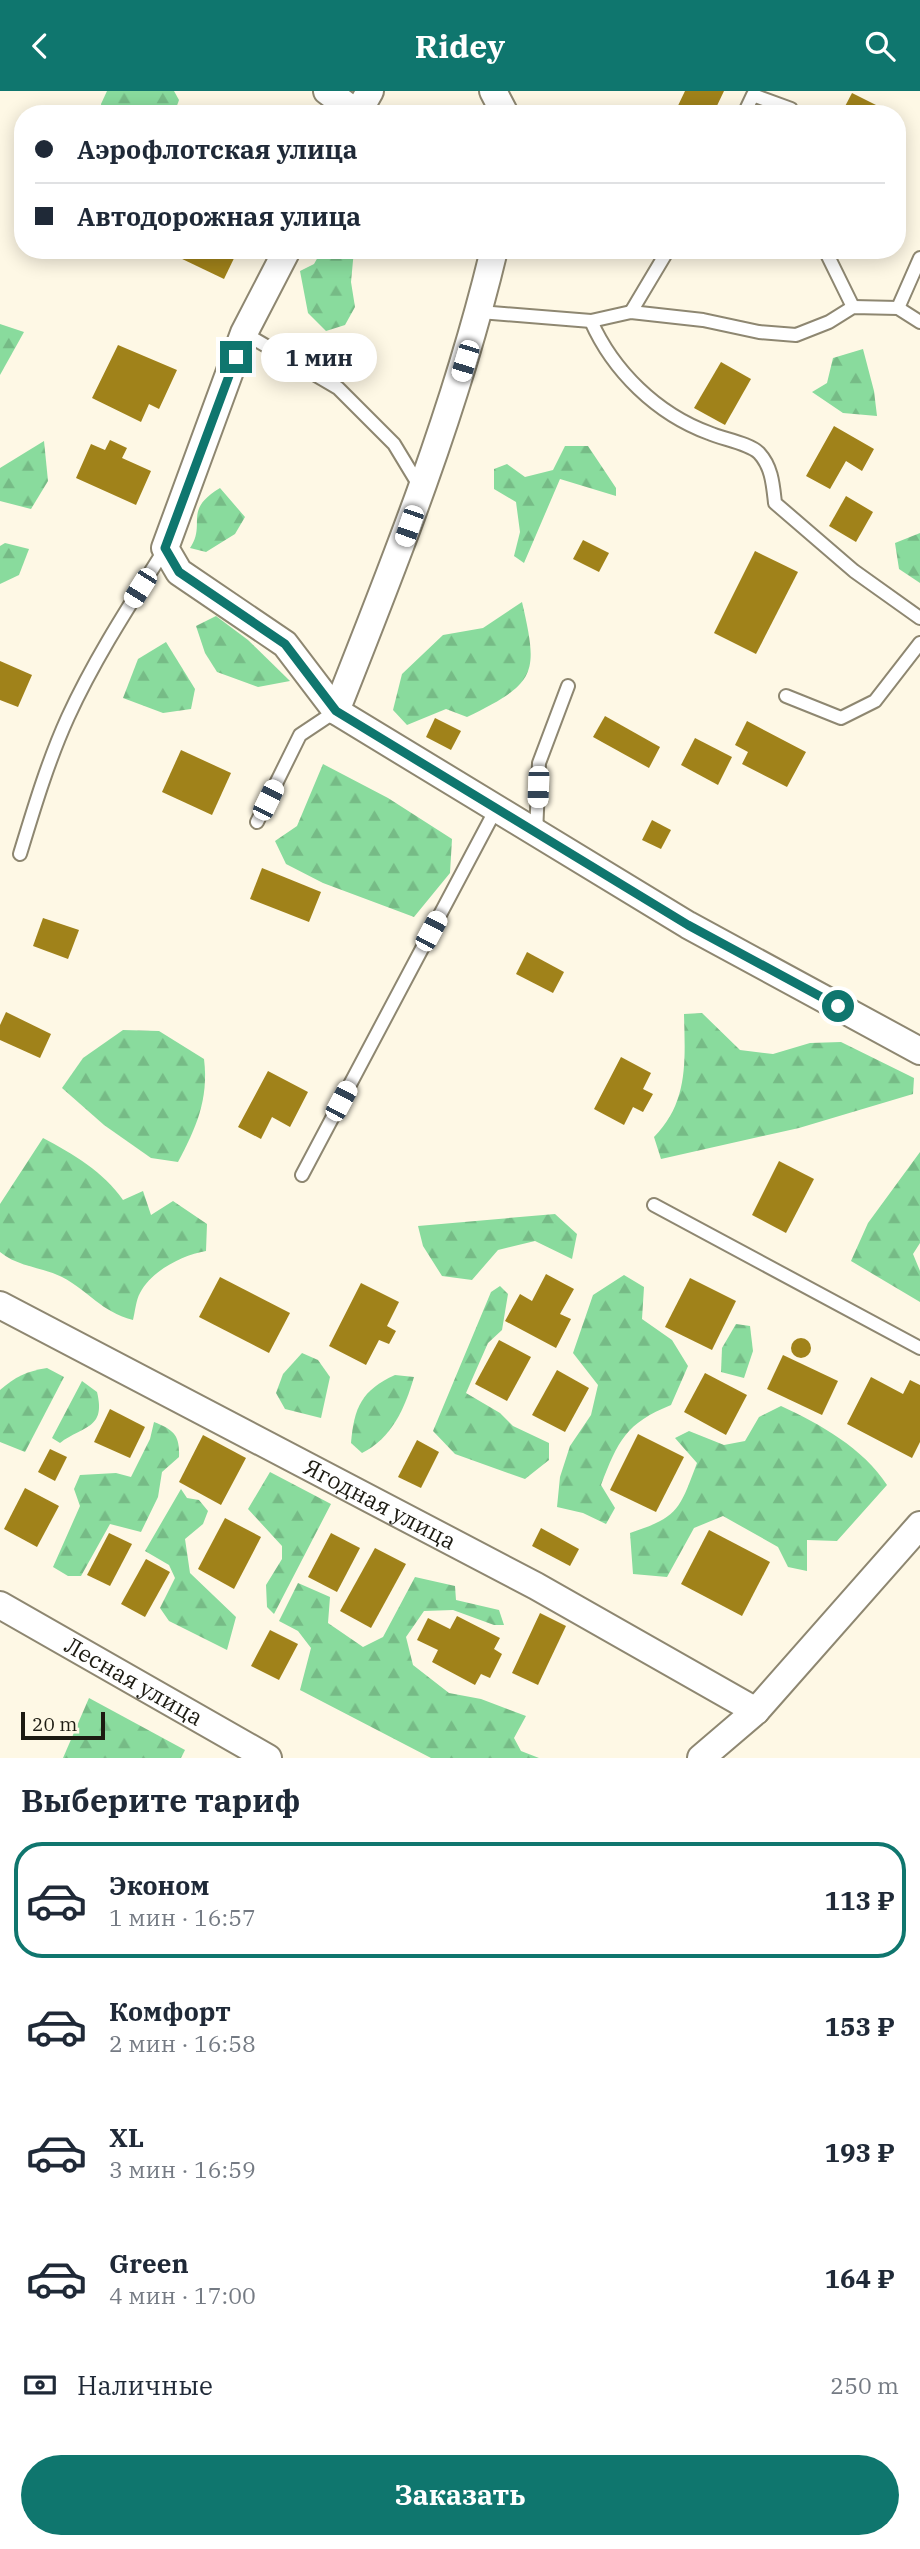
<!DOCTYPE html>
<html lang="ru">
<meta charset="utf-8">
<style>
body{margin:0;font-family:"IBM Plex Serif",serif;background:#f6f6f7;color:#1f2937;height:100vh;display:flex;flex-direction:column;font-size:26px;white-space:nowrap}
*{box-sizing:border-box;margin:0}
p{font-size:23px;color:#747a83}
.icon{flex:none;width:38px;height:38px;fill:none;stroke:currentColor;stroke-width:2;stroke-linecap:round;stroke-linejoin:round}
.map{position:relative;height:1667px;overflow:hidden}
.sheet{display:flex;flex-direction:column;background:#fff;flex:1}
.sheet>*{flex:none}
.top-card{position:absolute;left:14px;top:14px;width:892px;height:154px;border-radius:28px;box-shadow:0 4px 18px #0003;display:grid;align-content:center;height:154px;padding:0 21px;background:#fff}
.scale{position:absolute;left:21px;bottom:18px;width:84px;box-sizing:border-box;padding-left:7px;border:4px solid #1c1a11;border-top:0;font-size:19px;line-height:24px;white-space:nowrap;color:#1c1a11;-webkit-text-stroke:5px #fef8e5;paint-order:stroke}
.end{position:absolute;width:32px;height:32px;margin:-16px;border:9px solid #0f766e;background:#fff;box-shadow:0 0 0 4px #fff}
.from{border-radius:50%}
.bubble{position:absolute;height:49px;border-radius:24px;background:#fff;box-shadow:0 4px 18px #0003;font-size:23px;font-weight:800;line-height:49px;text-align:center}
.car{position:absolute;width:21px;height:42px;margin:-21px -10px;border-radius:9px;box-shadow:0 0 5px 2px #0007;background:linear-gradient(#fff 24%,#345 0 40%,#fff 0 76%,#345 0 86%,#fff 0)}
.top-card b{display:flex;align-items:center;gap:24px;height:66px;font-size:26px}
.top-card b+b{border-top:2px solid #e0e1e3}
.top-card i{width:18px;height:18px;background:#1f2937}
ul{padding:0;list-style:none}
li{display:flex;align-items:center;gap:21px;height:116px;margin:0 14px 10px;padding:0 7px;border:4px solid transparent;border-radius:28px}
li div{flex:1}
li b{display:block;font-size:26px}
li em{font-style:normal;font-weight:800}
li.active{border-color:#0f766e}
li>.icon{width:63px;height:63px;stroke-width:1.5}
h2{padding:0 21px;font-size:32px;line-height:84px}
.pay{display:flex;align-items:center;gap:18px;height:77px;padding:0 21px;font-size:26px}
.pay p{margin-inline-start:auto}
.primary-button{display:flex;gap:14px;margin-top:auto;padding:14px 21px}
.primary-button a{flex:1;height:80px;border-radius:42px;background:#0f766e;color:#fff;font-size:28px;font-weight:800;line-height:80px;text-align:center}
header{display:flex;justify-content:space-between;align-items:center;height:91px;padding:0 21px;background:#0f766e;color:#fff;font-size:32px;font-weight:800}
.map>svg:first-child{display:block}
</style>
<header><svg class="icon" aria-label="back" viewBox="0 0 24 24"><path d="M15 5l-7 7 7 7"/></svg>Ridey<svg class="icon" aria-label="search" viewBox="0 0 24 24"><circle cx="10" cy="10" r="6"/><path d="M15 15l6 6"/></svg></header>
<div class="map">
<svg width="920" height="1667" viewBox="0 0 920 1667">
<defs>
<pattern id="forest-firs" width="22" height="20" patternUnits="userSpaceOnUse" patternTransform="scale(1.75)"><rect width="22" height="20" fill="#89db9d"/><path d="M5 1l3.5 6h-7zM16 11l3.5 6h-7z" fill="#76bb86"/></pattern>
</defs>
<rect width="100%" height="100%" fill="#fef8e5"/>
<g fill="url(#forest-firs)">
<path d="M 107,0 L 174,0 L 179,9 L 174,23 L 102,23 L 101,13 Z"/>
<path d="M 322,159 L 354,159 L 351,191 L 355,216 L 345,234 L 326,240 L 308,222 L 300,180 L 314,173 Z"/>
<path d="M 0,233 L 24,241 L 0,284 Z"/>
<path d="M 863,258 L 874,300 L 877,325 L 843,322 L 812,301 L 827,292 L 833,267 Z"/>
<path d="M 44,350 L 48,390 L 31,418 L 0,410 L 0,377 Z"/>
<path d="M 565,355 L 588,355 L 616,397 L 616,405 L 560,388 L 524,472 L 514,465 L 520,441 L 516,411 L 494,398 L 494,378 L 507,373 L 525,386 L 553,379 Z"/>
<path d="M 220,397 L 245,426 L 235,443 L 206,461 L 190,457 C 207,432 182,420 220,397 Z"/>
<path d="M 920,442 L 920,492 L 899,478 L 895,452 Z"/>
<path d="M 5,452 L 29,458 L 19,484 L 0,493 L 0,455 Z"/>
<path d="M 522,511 C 539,584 536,592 467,626 L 446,618 L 407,634 L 393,619 L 402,583 L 443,544 L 483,537 Z"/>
<path d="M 216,525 L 248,549 L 290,590 L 258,596 L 217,581 L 205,562 L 196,535 Z"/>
<path d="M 166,551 L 195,598 L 191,618 L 163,622 L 123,607 L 138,568 Z"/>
<path d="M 323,673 L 388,707 L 452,748 L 450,782 L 414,826 L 323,792 L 286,773 L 275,750 L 297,735 Z"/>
<path d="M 702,922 L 740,959 L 773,963 L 810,952 L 841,951 L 914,987 L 913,1003 L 799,1037 L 661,1068 L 654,1046 C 689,1011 685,969 684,923 Z"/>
<path d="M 123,939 L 159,940 L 204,968 C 209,1008 196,1037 178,1071 L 151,1067 L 104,1034 L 62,997 L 83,967 Z"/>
<path d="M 43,1047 C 73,1063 104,1081 123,1109 L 143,1100 L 151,1124 L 173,1110 L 207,1133 L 206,1160 C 183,1164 152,1179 140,1202 C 136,1209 135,1221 133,1229 C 100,1220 90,1201 62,1186 C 42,1176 18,1176 0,1161 L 0,1113 Z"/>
<path d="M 920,1061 L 920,1152 L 913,1163 L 920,1180 L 920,1211 L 851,1170 L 868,1132 Z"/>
<path d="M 555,1123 L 577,1143 L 572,1168 L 535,1150 L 498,1159 L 472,1189 L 442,1185 L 423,1155 L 418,1135 Z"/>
<path d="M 624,1184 L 644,1196 L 642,1228 L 672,1249 L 688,1275 L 671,1314 C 626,1332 618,1350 601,1394 L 615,1417 L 606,1433 L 583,1422 L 557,1416 L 560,1386 L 570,1355 L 591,1324 L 598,1294 L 573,1262 L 593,1204 Z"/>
<path d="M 500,1195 L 508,1203 L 502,1239 L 488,1252 L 466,1302 L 500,1322 L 513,1335 L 549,1352 L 549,1369 L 525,1388 L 455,1363 L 433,1340 L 491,1201 Z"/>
<path d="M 736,1233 L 750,1235 L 753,1260 L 744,1287 L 721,1281 L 722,1257 Z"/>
<path d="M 302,1262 L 318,1269 L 330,1286 L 321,1327 L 285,1318 L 276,1302 L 283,1283 Z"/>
<path d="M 47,1277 L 64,1286 L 25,1361 L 0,1351 L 0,1299 C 15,1286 27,1280 47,1277 Z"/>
<path d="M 395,1284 L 414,1286 C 405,1317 392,1347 362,1362 L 351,1352 C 354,1316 362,1299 395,1284 Z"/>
<path d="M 82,1290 L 97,1301 C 106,1338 84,1334 60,1352 L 52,1347 Z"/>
<path d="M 781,1315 C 820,1333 863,1357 887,1394 L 837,1450 L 807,1449 L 807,1480 L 788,1476 L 778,1456 L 723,1425 L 694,1437 L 667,1486 L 633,1483 L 630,1442 C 678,1426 679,1420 697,1372 L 675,1347 L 689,1340 L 724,1354 L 745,1350 L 759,1326 Z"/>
<path d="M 154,1331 C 174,1339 180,1344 179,1366 L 162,1381 L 158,1406 L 141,1441 L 110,1433 L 81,1485 L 68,1485 L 53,1476 L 80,1415 L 74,1398 L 80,1384 L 116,1382 L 131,1386 L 150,1348 Z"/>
<path d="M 270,1381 L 331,1413 L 274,1523 L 267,1516 L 266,1494 L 282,1468 L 282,1455 L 248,1418 Z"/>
<path d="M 181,1398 L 187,1407 L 199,1409 L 208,1420 L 203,1433 L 185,1448 L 190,1482 L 236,1526 L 227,1559 L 169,1530 L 160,1517 L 175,1487 L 169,1474 L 145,1460 Z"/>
<path d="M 415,1486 L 455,1495 L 456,1509 L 499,1519 L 504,1534 L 494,1534 L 453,1519 L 424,1520 L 406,1546 L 413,1574 L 449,1602 L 481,1608 L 526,1625 L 514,1647 L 521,1660 L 539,1667 L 431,1667 L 300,1599 L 311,1557 L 298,1540 L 279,1530 L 298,1492 L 330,1506 L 328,1532 L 363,1556 L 383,1546 Z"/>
<path d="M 89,1607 L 185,1659 L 181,1667 L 63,1667 Z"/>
</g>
<g fill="#a0821a">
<path d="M 685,0 L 724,0 L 714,21 L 718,23 L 674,23 Z"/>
<path d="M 852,2 L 884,18 L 881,23 L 841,23 Z"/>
<path d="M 181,159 L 238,159 L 224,188 L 178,166 Z"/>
<path d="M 118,254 L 177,279 L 159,318 L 149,313 L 141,331 L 92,307 Z"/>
<path d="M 721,271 L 751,288 L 725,334 L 694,317 Z"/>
<path d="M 834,335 L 874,358 L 862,380 L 846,370 L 830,398 L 806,385 Z"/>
<path d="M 110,349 L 127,357 L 122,367 L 151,380 L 136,414 L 76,387 L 91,353 L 105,359 Z"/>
<path d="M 846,405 L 873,421 L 856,451 L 829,435 Z"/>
<path d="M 583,449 L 609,462 L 599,481 L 573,468 Z"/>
<path d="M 755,460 L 798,481 L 756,563 L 714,542 Z"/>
<path d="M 0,570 L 32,584 L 18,616 L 0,609 Z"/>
<path d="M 605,625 L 660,656 L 649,677 L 593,646 Z"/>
<path d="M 435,627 L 461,640 L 451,659 L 426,646 Z"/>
<path d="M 747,630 L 806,661 L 787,696 L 742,673 L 748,661 L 735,654 Z"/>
<path d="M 695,647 L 732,666 L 718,694 L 681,674 Z"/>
<path d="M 181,659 L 231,682 L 212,724 L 162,701 Z"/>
<path d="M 652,729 L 671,739 L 661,758 L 642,749 Z"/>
<path d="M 262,777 L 321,801 L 309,831 L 250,808 Z"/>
<path d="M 43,827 L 79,839 L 68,868 L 33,855 Z"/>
<path d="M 527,861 L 564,881 L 553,902 L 516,883 Z"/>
<path d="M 6,921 L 51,943 L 40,967 L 0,949 L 0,934 Z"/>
<path d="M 621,966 L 651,982 L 643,998 L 653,1003 L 643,1021 L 633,1016 L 624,1034 L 594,1018 Z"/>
<path d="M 268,980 L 308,1001 L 290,1036 L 272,1026 L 261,1048 L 238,1036 Z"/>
<path d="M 779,1070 L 814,1088 L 786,1142 L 752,1124 Z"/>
<path d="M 546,1183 L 574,1198 L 560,1223 L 571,1228 L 556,1257 L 505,1230 L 520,1203 L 532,1210 Z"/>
<path d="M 220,1186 L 290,1222 L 269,1262 L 199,1226 Z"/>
<path d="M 690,1187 L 736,1210 L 712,1259 L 665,1236 Z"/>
<path d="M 361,1192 L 399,1211 L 387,1235 L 396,1240 L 389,1253 L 379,1249 L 366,1274 L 329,1255 Z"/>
<circle cx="801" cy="1257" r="10"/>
<path d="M 499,1249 L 531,1266 L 507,1310 L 475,1293 Z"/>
<path d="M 783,1264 L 838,1290 L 822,1324 L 767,1298 Z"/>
<path d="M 557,1279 L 589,1297 L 565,1341 L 532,1324 Z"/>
<path d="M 705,1282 L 747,1304 L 726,1344 L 684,1321 Z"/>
<path d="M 871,1286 L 903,1303 L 910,1289 L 920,1294 L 920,1351 L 912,1367 L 847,1333 Z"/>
<path d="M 110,1318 L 145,1336 L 130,1367 L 94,1351 Z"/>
<path d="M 638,1343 L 684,1366 L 656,1421 L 610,1399 Z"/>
<path d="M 203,1344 L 246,1367 L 221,1414 L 179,1391 Z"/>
<path d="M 417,1349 L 439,1361 L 421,1397 L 398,1386 Z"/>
<path d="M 50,1358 L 67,1366 L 55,1390 L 38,1381 Z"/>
<path d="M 25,1397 L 59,1415 L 37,1456 L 4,1438 Z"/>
<path d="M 225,1427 L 261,1446 L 234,1498 L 198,1478 Z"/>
<path d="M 541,1437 L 579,1458 L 570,1475 L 532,1455 Z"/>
<path d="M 709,1439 L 770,1471 L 742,1525 L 681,1493 Z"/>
<path d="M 109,1442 L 132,1453 L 110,1495 L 87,1484 Z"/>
<path d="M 331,1442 L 360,1457 L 337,1501 L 308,1486 Z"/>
<path d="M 375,1457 L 406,1473 L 371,1537 L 340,1520 Z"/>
<path d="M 146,1468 L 170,1481 L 145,1526 L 121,1513 Z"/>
<path d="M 540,1522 L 566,1535 L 538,1594 L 512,1582 Z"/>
<path d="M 457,1525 L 500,1547 L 494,1558 L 502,1563 L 490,1587 L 481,1583 L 475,1594 L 432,1571 L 438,1559 L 417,1549 L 428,1527 L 450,1538 Z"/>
<path d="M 270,1539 L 298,1553 L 279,1589 L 251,1575 Z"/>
</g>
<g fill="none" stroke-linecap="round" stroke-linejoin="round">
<defs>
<g id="lane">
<path d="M 744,23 L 753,4 L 791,18"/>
<path d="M 825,159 L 853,216"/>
<path d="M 898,217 L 920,167"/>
<path d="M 480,221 L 591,230 L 631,221 L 703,229 L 759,241 L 796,244 L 829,231 L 853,216 L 898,217 L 920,231"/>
<path d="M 631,221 L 668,159"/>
<path d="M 591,230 C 613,280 657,323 709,342 C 722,348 749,352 759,362 C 772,376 773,394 775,412 L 854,480 L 920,527"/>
<path d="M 244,242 L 338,297 L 394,353 L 420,396"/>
<path d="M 786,605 L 841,627 L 875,610 L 920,552"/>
<path d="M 257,731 L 300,644 L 336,620"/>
<path d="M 536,743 L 539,672 L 568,595"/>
<path d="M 20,763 C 34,717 48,670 68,626 C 95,567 131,512 165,458"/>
<path d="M 302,1084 L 496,718"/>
<path d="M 654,1114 L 920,1257"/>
</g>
<g id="street">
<path d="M 327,0 L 358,23"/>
<path d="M 493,0 L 505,23"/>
<path d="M 357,23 L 370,0"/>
<path d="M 287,159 L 244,242 L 165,457 L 179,481 L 285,553 L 336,620 L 688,834 L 920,960"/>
<path d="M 336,620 C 396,469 456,318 494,159"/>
<path id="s1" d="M 0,1214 L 536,1495 L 756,1620"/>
<path id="s2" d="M 0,1514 L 268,1667"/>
<path d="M 701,1667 L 756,1620 L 920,1434"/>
</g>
</defs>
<use href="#lane" stroke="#8e8771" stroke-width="16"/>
<use href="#street" stroke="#8e8771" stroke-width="30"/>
<use href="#lane" stroke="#fff" stroke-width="12"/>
<use href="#street" stroke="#fff" stroke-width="26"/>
</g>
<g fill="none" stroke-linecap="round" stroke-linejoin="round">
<path stroke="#0f766e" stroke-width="9" d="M 236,266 L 165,457 L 179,481 L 285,553 L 336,620 L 688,834 L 838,915"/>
</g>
<g text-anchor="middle" stroke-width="5" stroke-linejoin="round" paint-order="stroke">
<g font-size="23" fill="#1c1a11" stroke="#fef8e5">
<text dy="8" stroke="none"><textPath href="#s1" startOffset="429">Ягодная улица</textPath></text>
<text dy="8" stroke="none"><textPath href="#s2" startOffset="154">Лесная улица</textPath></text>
</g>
</g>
</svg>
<div class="scale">20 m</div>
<i class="end from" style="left:838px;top:915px"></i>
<i class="end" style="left:236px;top:266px"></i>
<div class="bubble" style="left:261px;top:242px;width:116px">1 мин</div>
<i class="car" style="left:465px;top:270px;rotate:197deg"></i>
<i class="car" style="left:409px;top:435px;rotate:199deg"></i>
<i class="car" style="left:140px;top:497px;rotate:212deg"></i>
<i class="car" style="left:538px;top:696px;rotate:182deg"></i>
<i class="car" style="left:268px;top:709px;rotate:26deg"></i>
<i class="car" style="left:431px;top:840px;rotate:28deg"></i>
<i class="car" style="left:341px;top:1010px;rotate:28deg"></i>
<div class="top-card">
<b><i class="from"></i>Аэрофлотская улица</b>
<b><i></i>Автодорожная улица</b>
</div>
</div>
<section class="sheet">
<h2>Выберите тариф</h2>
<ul>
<li class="active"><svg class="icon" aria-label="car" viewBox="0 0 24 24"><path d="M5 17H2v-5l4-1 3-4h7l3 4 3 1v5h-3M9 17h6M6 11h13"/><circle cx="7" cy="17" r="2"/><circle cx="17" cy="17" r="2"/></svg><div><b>Эконом</b><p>1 мин · 16:57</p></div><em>113 ₽</em></li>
<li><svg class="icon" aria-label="car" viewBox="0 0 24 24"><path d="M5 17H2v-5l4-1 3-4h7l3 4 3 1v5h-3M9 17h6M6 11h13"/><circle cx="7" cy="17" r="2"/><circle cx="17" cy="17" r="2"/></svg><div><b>Комфорт</b><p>2 мин · 16:58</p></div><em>153 ₽</em></li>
<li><svg class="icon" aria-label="car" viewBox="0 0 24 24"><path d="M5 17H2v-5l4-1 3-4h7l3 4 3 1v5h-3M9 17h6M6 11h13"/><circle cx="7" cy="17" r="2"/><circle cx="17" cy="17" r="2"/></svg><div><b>XL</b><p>3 мин · 16:59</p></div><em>193 ₽</em></li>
<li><svg class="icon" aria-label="car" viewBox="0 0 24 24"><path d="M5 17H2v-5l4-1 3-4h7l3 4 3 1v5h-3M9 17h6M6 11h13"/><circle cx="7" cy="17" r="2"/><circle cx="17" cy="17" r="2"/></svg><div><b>Green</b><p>4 мин · 17:00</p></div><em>164 ₽</em></li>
</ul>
<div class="pay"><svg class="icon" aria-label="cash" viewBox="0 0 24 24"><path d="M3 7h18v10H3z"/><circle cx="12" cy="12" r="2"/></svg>Наличные<p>250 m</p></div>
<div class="primary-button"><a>Заказать</a></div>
</section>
